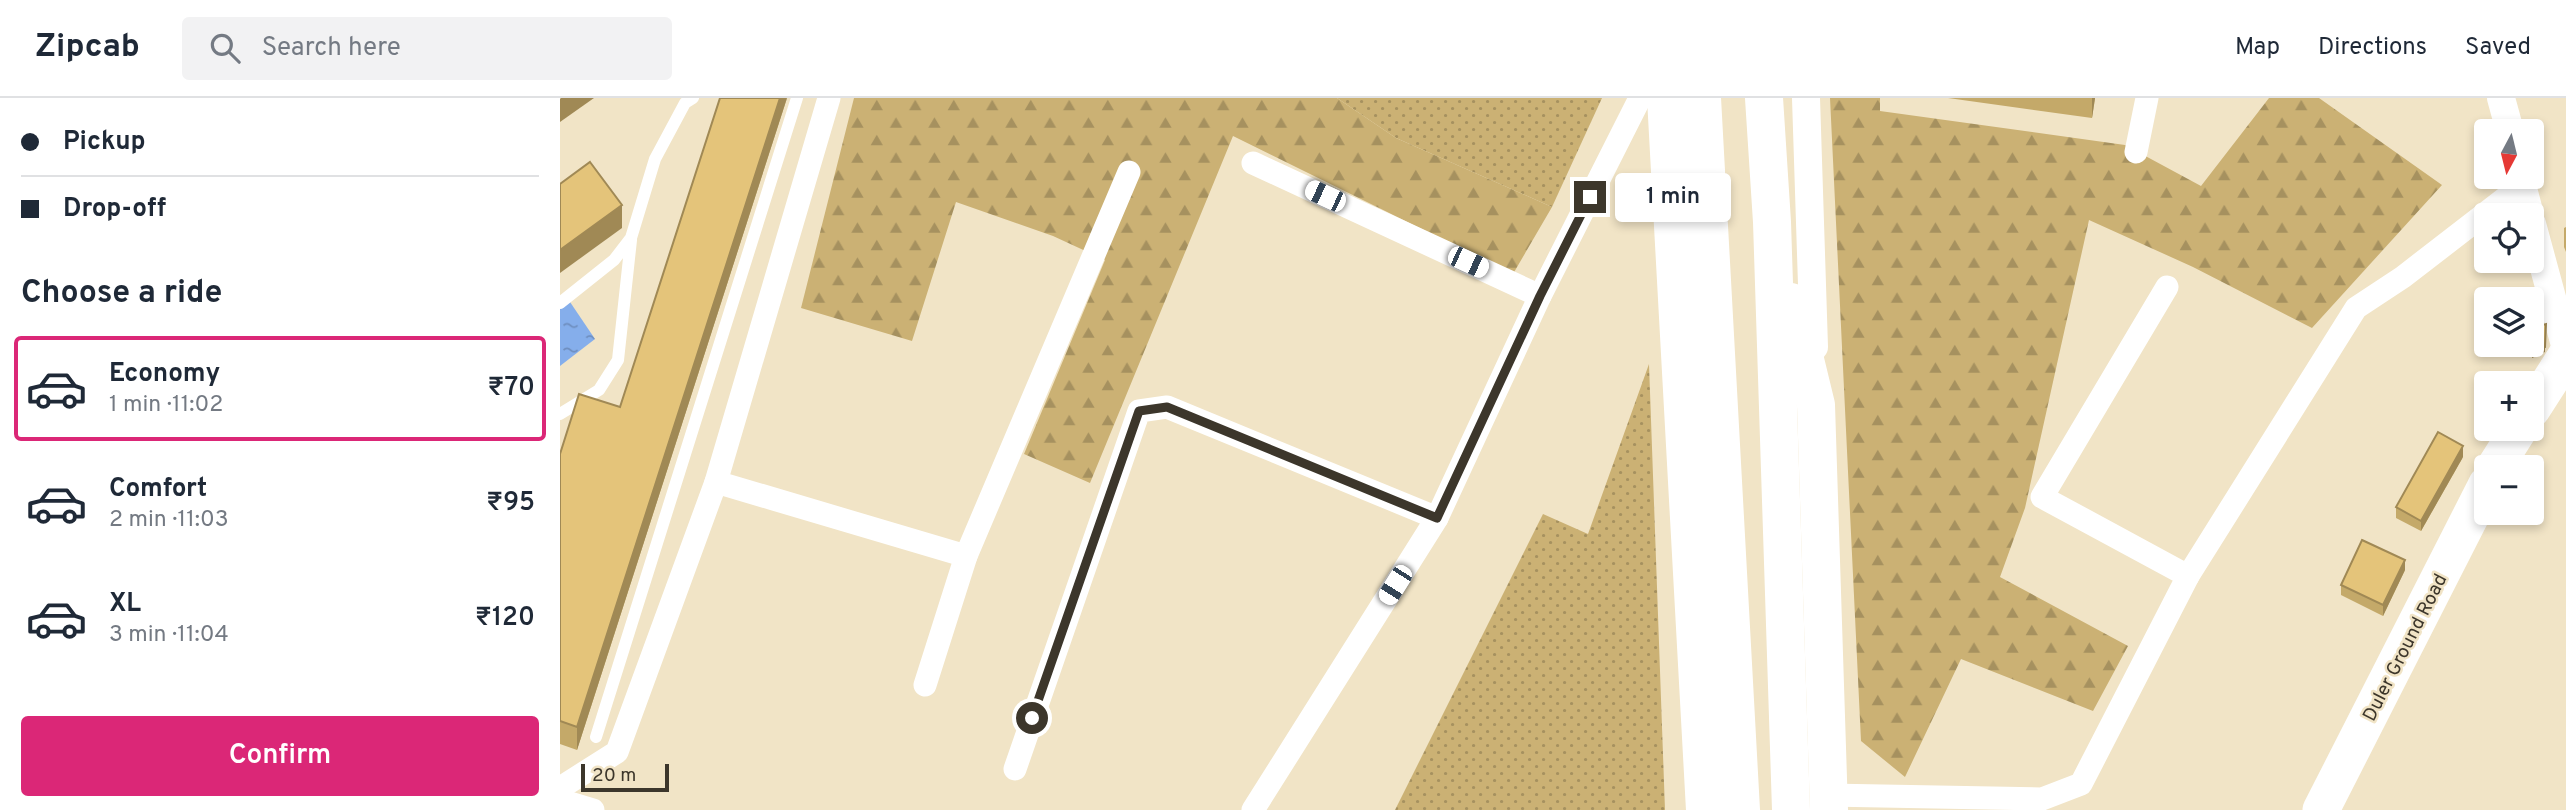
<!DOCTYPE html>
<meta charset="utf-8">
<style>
body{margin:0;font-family:Overpass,sans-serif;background:#f2f2f3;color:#1f2937;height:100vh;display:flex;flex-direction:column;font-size:26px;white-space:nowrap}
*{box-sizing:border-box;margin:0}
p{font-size:23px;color:#747a83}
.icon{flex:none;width:38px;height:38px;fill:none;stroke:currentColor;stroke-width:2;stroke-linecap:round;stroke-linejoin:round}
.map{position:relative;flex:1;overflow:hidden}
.details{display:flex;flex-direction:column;background:#fff;width:560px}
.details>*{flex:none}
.hud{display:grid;align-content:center;height:154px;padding:0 21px;background:#fff}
.needle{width:46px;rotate:187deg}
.tools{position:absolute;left:1914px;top:21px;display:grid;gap:14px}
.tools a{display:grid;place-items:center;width:70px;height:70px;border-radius:7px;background:#fff;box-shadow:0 4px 10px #0003;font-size:35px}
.scale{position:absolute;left:21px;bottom:18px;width:88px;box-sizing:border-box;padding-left:7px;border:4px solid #3c362b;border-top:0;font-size:19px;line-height:24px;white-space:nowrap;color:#3c362b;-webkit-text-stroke:5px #f1e4c6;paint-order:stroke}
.end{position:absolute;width:32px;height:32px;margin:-16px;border:9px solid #3c362b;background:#fff;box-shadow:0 0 0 4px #fff}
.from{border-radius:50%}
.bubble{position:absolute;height:49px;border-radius:7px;background:#fff;box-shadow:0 4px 10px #0003;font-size:23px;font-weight:600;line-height:49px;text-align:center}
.car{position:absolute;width:21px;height:42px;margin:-21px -10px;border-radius:9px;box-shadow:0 0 5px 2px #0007;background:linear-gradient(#fff 24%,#345 0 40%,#fff 0 76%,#345 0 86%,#fff 0)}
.hud b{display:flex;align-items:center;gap:24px;height:66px;font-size:26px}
.hud b+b{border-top:2px solid #e0e1e3}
.hud i{width:18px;height:18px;background:#1f2937}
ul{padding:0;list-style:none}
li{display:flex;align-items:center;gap:21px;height:105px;margin:0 14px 10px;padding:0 7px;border:4px solid transparent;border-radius:7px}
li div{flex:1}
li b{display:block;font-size:26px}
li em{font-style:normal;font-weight:600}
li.active{border-color:#db2777}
li>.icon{width:63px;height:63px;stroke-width:1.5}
h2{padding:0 21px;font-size:32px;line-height:84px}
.cta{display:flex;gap:14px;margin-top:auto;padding:14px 21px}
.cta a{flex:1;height:80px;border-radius:7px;background:#db2777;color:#fff;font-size:28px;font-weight:600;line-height:80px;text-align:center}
header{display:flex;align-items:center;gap:42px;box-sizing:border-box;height:98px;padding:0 35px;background:#fff;border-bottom:2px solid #e0e1e3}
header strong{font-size:33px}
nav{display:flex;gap:38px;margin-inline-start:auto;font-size:24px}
.search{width:490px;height:63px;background:#f2f2f3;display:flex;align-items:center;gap:18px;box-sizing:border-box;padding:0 24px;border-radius:7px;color:#747a83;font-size:26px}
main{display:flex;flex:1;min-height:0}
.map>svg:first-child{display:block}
</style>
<header>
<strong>Zipcab</strong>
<div class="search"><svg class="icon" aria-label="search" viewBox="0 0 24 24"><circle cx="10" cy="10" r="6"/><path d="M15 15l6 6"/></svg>Search here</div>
<nav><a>Map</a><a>Directions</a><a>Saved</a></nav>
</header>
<main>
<section class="details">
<div class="hud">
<b><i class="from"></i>Pickup</b>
<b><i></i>Drop-off</b>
</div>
<h2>Choose a ride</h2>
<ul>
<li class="active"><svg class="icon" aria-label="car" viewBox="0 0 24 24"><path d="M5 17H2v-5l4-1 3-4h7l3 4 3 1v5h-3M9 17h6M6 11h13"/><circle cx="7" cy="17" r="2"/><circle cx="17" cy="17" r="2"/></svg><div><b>Economy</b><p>1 min · 11:02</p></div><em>₹70</em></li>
<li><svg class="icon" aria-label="car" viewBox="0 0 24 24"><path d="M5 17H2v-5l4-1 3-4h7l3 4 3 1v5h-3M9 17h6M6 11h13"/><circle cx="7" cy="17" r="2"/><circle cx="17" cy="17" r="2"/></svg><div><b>Comfort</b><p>2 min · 11:03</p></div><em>₹95</em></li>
<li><svg class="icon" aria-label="car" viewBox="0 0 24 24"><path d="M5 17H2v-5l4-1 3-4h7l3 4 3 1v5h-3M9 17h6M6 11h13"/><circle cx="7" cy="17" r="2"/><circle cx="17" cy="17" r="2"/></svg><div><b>XL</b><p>3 min · 11:04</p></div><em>₹120</em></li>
</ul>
<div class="cta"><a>Confirm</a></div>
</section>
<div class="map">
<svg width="2006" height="712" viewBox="0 0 2006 712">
<defs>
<pattern id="green-dots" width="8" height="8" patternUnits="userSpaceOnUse" patternTransform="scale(1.75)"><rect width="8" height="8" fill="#cbb174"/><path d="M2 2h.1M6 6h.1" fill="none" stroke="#a6915f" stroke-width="1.8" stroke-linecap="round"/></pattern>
<pattern id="forest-firs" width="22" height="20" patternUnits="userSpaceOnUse" patternTransform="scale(1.75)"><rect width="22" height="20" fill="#cbb174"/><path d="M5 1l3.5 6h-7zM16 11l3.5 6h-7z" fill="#a6915f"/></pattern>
<pattern id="water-ripples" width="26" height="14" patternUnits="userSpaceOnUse" patternTransform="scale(1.75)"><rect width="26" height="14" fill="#85aeeb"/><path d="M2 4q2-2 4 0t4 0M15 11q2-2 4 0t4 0" fill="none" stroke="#6e8ebf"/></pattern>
</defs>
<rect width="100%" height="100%" fill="#f1e4c6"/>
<g fill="url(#green-dots)">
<path d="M 777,0 L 1042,0 L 992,109 L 836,40 Z"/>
<path d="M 1089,266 L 1105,712 L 835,712 L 983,416 L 1028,436 Z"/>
</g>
<g fill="url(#forest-firs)">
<path d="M 294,0 L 777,0 L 836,40 L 992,109 L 953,176 L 673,38 L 530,385 L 464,356 L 545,162 L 493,138 L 396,104 L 352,243 L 241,210 Z"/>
<path d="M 1270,0 L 1320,0 L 1320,13 L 1565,47 L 1641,88 L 1709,0 L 1759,0 L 1882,87 L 1752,230 L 1633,169 L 1529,122 L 1465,410 L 1440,479 L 1568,548 L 1533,613 L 1401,561 L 1345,679 L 1301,643 Z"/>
</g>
<path fill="url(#water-ripples)" d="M 8,201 L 35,241 L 0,268 L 0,208 Z"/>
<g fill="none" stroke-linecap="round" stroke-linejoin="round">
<g stroke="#fff" stroke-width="12">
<path d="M 0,205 L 54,162 L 71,140 L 95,61 L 125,5 L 133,0"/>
<path d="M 0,316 L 39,292 L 58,262 L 71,142"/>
<path d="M 36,639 L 237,0"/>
</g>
<g stroke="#fff" stroke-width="23">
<path d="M 1576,54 L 1587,0"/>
<path d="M 693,65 L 980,198"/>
<path d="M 1607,189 L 1482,399 L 1628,478"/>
<path d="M 156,384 L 406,458"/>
<path d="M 365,587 L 406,458 L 569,74"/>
<path d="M 455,671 L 579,313 L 607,309 L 877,420"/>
<path d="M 0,690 L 57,654 L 156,384 L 269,0"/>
<path d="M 1268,697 L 1482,701 L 1521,686 L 1628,478 L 1796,210 L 1843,179 L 1962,87"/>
<path d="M 0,702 L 33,712"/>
<path d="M 693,712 L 877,420 L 980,198 L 1080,0"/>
</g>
<g stroke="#fff" stroke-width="28">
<path d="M 1246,0 L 1254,249"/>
<path d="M 1941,0 L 1950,33"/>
<path d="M 1960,79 L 1970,117"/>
<path d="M 1972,126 L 2006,251"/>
</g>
<g stroke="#fff" stroke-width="37">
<path d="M 1972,311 L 2006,258"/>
<path d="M 1935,369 L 1959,331"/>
<path d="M 1761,712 L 1927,386"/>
</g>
<g stroke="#fff" stroke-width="38">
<path d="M 1106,0 L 1145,712"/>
<path d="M 1142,0 L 1181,712"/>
<path d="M 1204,0 L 1212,124 L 1231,712"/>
<path d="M 1231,204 L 1256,307 L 1269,712"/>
</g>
</g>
<g fill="#c4a969">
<path d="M 227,0 L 17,652 L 0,646 L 0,356 L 60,309 Z"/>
<path d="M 1388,0 L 1535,0 L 1532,20 Z"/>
<path d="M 2006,129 L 2006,154 L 2004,149 L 2004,130 Z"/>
<path d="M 1903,359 L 1861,433 L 1836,420 L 1836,409 Z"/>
<path d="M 1845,472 L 1823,518 L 1781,497 L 1781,487 Z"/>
</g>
<g fill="#a08955">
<path d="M 1,0 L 34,0 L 0,24 L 0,1 Z"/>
<path d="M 220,0 L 227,0 L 17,652 L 17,629 Z"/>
<path d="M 1532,0 L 1535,0 L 1532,20 Z"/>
<path d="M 62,107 L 62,130 L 0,175 L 0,152 Z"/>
<path d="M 1985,249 L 1985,254 L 1972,260 L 1972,254 Z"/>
<path d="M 1903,348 L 1903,359 L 1861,433 L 1861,423 Z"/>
<path d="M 1845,462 L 1845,472 L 1823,518 L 1823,507 Z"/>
</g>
<g fill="#e4c47a" stroke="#a08955" stroke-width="2">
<path d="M 160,0 L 220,0 L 17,629 L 0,623 L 0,356 L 19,296 L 60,309 Z"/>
<path d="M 30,64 L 62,107 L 0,152 L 0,86 Z"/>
<path d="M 1986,226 L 1985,249 L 1972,254 L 1970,247 L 1972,247 L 1972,230 Z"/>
<path d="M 1878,334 L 1903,348 L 1861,423 L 1836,409 Z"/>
<path d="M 1802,442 L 1845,462 L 1823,507 L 1781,487 Z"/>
</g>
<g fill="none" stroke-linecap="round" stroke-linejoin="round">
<path stroke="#3c362b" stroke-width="9" d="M 472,620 L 579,313 L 607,309 L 877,420 L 980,198 L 1030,99"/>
</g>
<g text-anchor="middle" stroke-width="5" stroke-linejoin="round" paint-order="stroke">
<g font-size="19" fill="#3c362b" stroke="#f1e4c6">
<text transform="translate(1844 549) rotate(-63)" y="7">Duler Ground Road</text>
</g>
</g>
</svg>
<div class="tools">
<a><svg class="needle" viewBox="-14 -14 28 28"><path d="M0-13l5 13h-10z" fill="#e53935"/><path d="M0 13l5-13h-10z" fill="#747a83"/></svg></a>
<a><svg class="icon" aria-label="locate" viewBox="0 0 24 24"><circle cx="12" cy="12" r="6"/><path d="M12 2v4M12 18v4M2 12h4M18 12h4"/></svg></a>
<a><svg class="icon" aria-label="layers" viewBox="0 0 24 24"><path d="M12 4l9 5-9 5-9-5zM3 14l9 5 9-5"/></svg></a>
<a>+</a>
<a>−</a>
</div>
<div class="scale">20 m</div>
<i class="end from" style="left:472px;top:620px"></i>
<i class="end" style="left:1030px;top:99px"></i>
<div class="bubble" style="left:1055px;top:75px;width:116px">1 min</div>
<i class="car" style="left:765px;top:98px;rotate:295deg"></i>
<i class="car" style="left:908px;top:164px;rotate:115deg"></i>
<i class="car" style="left:835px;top:487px;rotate:212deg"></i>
</div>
</main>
